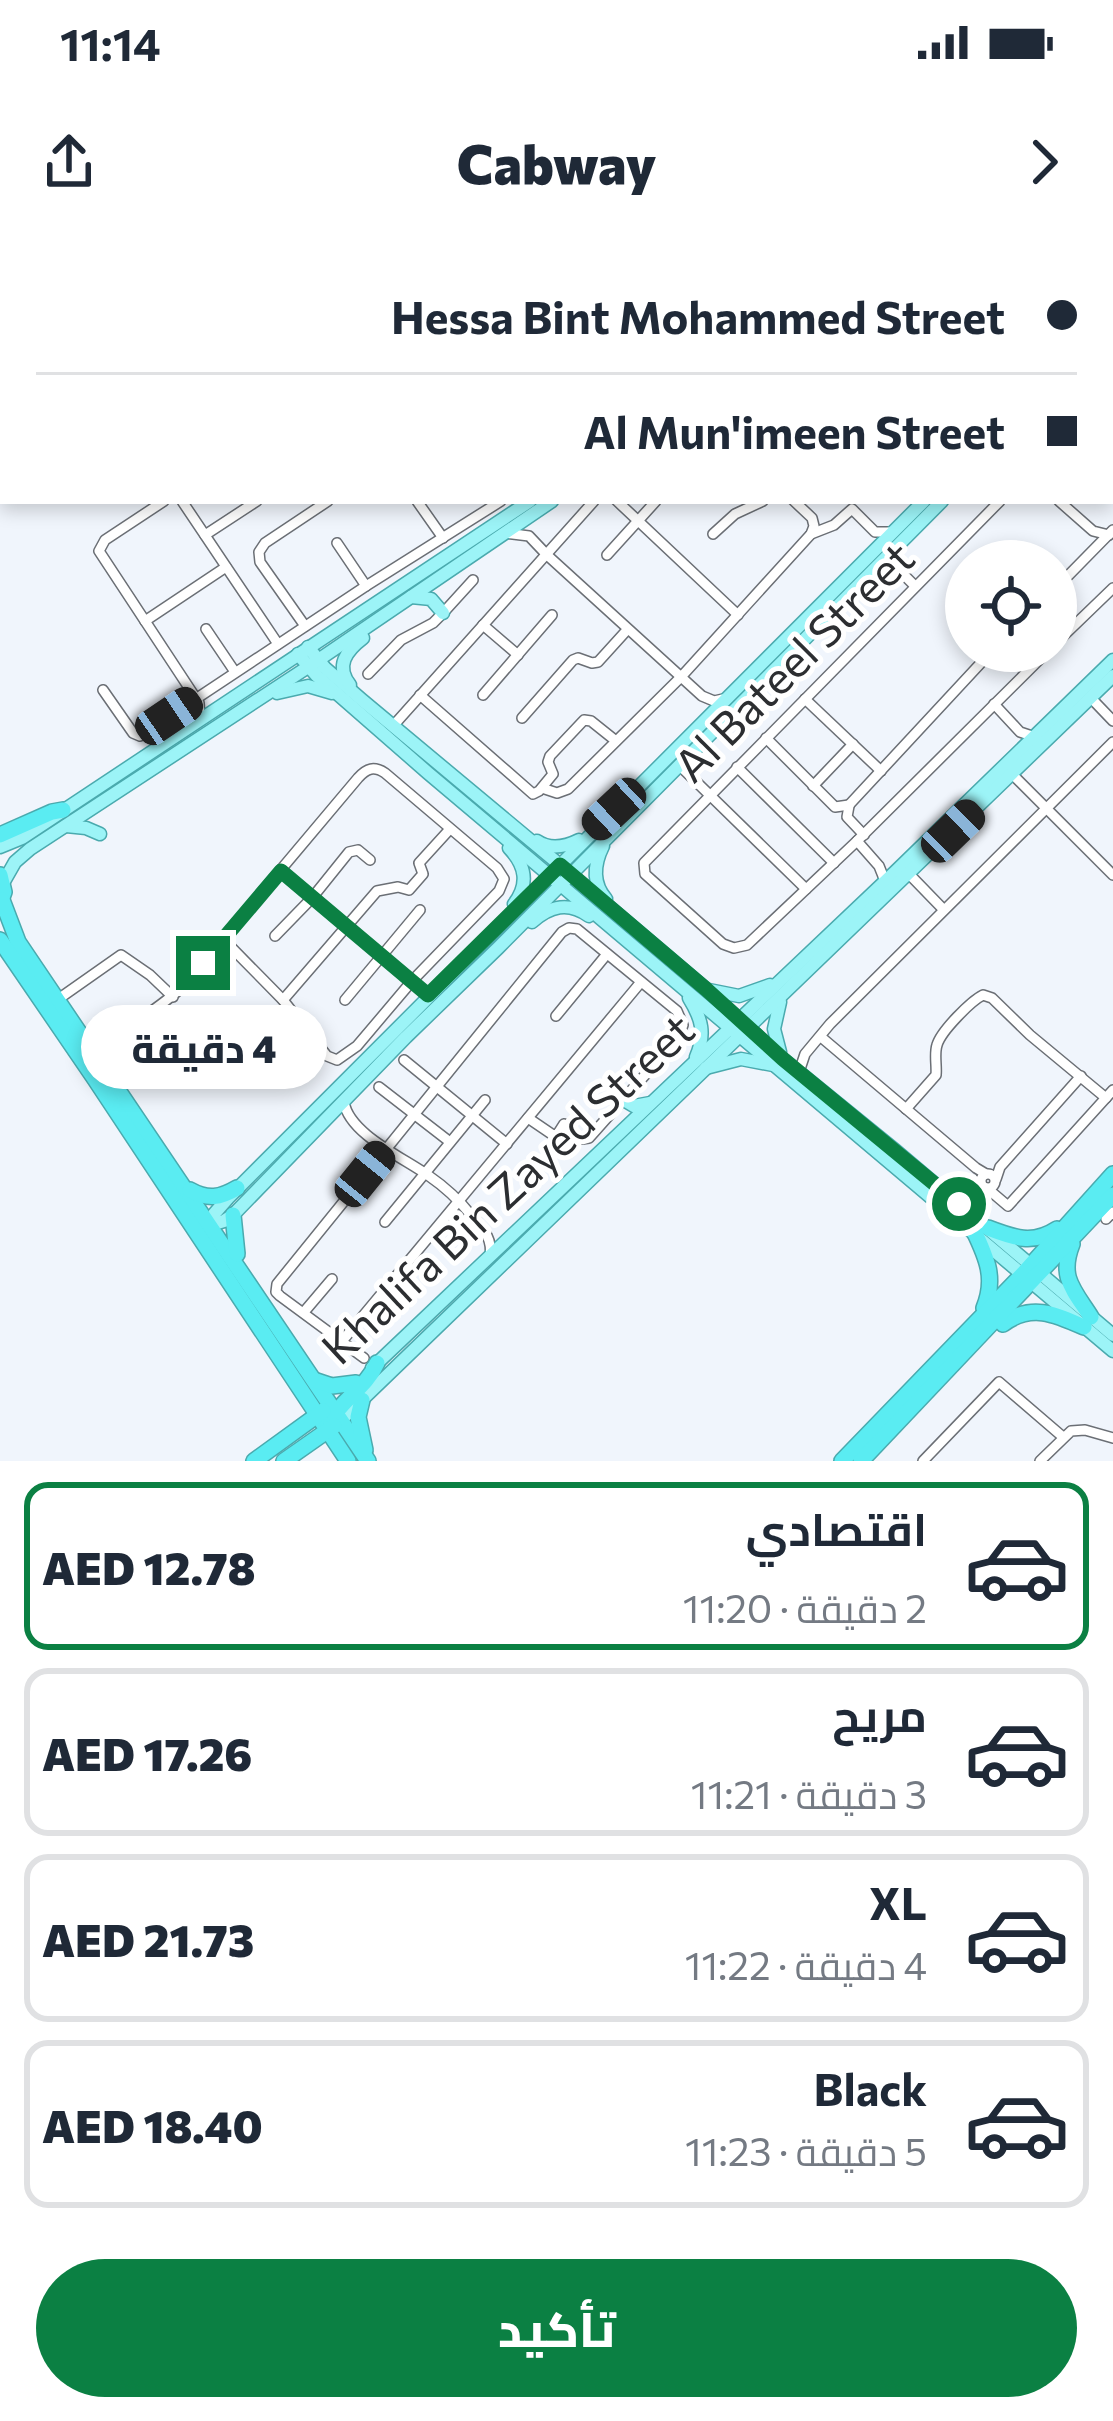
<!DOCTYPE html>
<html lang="ar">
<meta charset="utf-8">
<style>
body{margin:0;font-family:Commissioner,Cairo,sans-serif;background:#f6f6f7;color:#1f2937;direction:rtl;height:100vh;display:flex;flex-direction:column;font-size:45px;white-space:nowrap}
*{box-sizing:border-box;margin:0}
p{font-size:39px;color:#747a83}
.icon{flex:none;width:66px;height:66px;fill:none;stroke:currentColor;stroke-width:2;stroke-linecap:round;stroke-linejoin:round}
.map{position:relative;height:1221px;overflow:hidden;direction:ltr}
.panel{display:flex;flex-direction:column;background:#fff;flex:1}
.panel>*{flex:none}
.top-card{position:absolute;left:0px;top:0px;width:1113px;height:264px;box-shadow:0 6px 18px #0003;direction:rtl;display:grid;align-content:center;height:264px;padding:0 36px;background:#fff}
.fabs{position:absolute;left:945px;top:300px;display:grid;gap:24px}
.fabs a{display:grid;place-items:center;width:132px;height:132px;border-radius:50%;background:#fff;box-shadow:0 6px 18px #0003;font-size:60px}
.end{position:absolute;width:54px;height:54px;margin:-27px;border:15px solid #0b8043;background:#fff;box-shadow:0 0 0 6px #fff}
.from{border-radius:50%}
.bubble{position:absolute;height:84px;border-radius:42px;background:#fff;box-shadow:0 6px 18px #0003;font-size:39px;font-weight:800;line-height:84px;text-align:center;direction:rtl}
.car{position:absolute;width:36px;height:72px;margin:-36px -18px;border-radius:15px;box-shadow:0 0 9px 3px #0007;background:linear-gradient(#222 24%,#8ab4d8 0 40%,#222 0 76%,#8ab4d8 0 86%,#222 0)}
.top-card b{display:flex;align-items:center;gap:42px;height:114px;font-size:45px}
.top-card b+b{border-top:3px solid #e0e1e3}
.top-card i{width:30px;height:30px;background:#1f2937}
ul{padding:21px 0 0;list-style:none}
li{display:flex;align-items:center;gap:36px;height:168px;margin:0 24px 18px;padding:0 12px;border:6px solid #e0e1e3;border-radius:24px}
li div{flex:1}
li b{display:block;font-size:45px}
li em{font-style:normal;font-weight:800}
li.active{border-color:#0b8043}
li>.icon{width:108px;height:108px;stroke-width:1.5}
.cta{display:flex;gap:24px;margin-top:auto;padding:24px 36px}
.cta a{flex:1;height:138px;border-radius:72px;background:#0b8043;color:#fff;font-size:48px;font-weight:800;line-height:138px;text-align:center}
.status{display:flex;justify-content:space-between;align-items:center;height:84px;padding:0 60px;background:#fff;direction:ltr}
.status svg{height:33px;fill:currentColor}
header{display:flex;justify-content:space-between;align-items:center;height:156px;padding:0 36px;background:#fff;font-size:54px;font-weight:800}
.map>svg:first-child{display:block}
</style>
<div class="status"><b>11:14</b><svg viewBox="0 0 49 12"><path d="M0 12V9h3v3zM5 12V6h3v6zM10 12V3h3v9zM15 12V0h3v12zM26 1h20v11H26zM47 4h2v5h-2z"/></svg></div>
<header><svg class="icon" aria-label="forward" viewBox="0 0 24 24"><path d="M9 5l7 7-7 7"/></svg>Cabway<svg class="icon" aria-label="share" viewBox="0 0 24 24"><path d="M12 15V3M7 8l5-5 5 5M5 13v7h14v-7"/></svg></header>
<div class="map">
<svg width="1113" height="1221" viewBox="0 0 1113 1221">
<rect width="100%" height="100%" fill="#f0f5fc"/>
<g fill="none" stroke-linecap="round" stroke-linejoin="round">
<defs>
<g id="minor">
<path d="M 11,0 L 14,3"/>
<path d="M 112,0 L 113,3"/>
<path d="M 284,0 L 285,3"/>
<path d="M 583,0 L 585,3"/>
<path d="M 593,0 L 595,3"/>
<path d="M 890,0 L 892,3"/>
<path d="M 802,2 L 806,0"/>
<path d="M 186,3 L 193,0"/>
<path d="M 387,3 L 394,0"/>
<path d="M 467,3 L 474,0"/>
<path d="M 551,3 L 556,0"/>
<path d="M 649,3 L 653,0"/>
<path d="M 723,3 L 727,0"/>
<path d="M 878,3 L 883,0"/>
<path d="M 1110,101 L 1113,98"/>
<path d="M 0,175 L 3,174"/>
<path d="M 0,214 L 3,213"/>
<path d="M 1110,222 L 1113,225"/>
<path d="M 1110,242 L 1113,245"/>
<path d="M 164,261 L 105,300 L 99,311 L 199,463 L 200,479"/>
<path d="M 182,261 L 278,404"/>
<path d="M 417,261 L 443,298"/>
<path d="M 617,261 L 738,375"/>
<path d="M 1000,261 L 644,623 L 645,634 L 723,704 L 734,708 L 747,705 L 857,601 L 1048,411"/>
<path d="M 1059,261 L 1093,291 L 1109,295"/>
<path d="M 505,293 L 529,296 L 547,315 L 702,456 L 714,461 L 723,459"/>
<path d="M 713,294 L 735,274 L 763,261"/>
<path d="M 811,294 L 834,285 L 852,269 L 875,292 L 893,292"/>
<path d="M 205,295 L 257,261"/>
<path d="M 337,303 L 366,346"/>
<path d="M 607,315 L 656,261"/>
<path d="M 886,317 L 915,346"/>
<path d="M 1056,348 L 1113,290"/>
<path d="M 145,381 L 226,327"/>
<path d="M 483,385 L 518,415"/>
<path d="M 305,386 L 260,322 L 259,312 L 265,303 L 328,261"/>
<path d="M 206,389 L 235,432"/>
<path d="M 1056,403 L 1113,348"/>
<path d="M 368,434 L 401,400 L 433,383 L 443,373 L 473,340"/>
<path d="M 103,450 L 133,493 L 140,496 L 366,346 L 501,261"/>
<path d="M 420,455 L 533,554 L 539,551 L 553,534 L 548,522 L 550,516 L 584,480 L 591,481 L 616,501"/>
<path d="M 483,455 L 552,375"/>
<path d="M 1090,457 L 1113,481"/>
<path d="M 805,459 L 881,531"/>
<path d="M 994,464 L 1020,492 L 1035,497"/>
<path d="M 522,478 L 573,420 L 578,418 L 592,423 L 598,422 L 627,390"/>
<path d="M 393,486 L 594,261"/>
<path d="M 766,498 L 835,567 L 849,565"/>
<path d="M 679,525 L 806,649"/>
<path d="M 737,527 L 834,623"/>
<path d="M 1012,534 L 1113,635"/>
<path d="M 813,546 L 853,504"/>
<path d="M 542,548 L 557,553 L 568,549 L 681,437 L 811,294 L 814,286 L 812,278 L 794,261"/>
<path d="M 849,565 L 992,411"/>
<path d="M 849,566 L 847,577 L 864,595"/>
<path d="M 857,601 L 879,626 L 885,641"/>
<path d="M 281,631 L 429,755"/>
<path d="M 909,634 L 943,669"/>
<path d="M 275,696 L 312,658 L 349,612 L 358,610 L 370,620"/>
<path d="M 57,760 L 121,715 L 150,735 L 173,757"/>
<path d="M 283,760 L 377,651 L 398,647 L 409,650 L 423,634 L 419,623 L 450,589"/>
<path d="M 345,760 L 420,670"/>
<path d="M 556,776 L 607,714"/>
<path d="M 821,797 L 976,928 L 986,934"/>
<path d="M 404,820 L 507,904"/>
<path d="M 99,821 C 110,794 161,769 183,746 L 358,538 C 367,528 374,526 385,533 L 497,628 L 504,639 L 499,651 L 412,741 L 357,806 L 337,820 L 327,816 L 283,760 L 223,699"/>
<path d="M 799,832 L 805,814 L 830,784 L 1113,502"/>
<path d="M 379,847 L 450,902"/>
<path d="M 344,862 C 349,894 404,918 429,936 C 445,947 459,960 471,975 C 483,989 493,998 490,1017"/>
<path d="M 906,869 L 936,835 C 937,826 934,814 937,805 C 941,791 971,761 983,755 L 992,758 L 1030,795 L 1106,858"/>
<circle cx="988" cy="941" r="7"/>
<path d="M 996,939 L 1000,927 L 1081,836"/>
<path d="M 988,949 L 1008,966 L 1113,850"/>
<path d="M 967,970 L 970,959 L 986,948"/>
<path d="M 1106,979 L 1113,972"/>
<path d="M 385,982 L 485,860"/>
<path d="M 304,1072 L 332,1039"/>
<path d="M 343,1100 L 641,742"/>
<path d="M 364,1118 L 280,1056 L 276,1052 L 277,1044 L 562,692 L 569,688 L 577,689 L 677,771 L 683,785 L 678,798 L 589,898 L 582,899 L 564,884 L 557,895 L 553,895 L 528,878"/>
<path d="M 923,1221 L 999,1142 L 1063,1197"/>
<path d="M 1040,1221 L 1071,1191 L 1085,1190 L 1113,1198"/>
</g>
<g id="major">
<path d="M 920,3 L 924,0"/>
<path d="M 942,3 L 947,0"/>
<path d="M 1110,63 L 1113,59"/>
<path d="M 1110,84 L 1113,80"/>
<path d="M 411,357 L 431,359 L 443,373"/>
<path d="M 308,407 L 325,428 L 362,460 L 560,625 L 706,749 L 783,819 L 895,910 L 1113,1095"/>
<path d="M 298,414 L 317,436 L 428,533 L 1113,1111"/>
<path d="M 350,445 C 335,426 346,411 363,398"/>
<path d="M 277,453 L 308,446 L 332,453"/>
<path d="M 66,586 L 86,588 L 100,594"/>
<path d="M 537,601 C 550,610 565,607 579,600"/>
<path d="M 603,606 C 594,624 592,643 606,659"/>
<path d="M 0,607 L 22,598 L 530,261"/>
<path d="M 509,608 C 526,626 529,644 514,664"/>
<path d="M 3,643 L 15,622 L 30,609 L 308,427 L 552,261"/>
<path d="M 532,682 C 550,666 568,661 589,676"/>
<path d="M 709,750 L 739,756 L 770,745"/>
<path d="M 689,758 C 702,779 706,794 696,817"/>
<path d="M 780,762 L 774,789 L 780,812"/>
<path d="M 706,828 L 741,819 L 773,825"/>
<path d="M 624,860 L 634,866 L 650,863"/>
<path d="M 211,985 L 224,981 L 233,975 L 406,797 L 498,708 L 942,261"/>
<path d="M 211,985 L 214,974 L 228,958 L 924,261"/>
<path d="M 372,1128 L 896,631 L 1113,420"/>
<path d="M 341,1180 L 1113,436"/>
</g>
<g id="highway">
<path d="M 0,595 L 52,572 L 63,570"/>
<path d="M 0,635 L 4,652 L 0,663"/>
<path d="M 2,660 L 18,702 L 368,1221"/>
<path d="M 0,700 L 95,839 L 348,1221"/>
<path d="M 190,950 C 208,960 220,958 237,948"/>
<path d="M 233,975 L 237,1014"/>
<path d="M 988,988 C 1014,998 1033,1005 1057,989"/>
<path d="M 974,991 C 987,1018 996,1039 984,1068"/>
<path d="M 1072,1004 C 1059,1037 1073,1049 1091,1077"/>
<path d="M 1003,1084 C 1031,1063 1055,1074 1084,1087"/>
<path d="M 314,1140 L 332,1146 L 356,1143"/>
<path d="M 362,1160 L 358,1177 L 365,1210"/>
<path d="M 330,1181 C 343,1158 366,1148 377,1123"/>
<path d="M 254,1221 L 323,1171"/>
<path d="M 284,1221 L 334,1186"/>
<path d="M 842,1221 L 1023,1034 L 1113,934"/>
<path d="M 861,1221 L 1113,955"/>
</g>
</defs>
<use href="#minor" stroke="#6b6f75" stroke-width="12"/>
<use href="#major" stroke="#4aaaae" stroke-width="15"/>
<use href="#highway" stroke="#4aaaae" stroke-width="18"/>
<use href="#minor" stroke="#fff" stroke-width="9"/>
<use href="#major" stroke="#9cf4f7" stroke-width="12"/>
<use href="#highway" stroke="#5aecf2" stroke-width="15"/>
</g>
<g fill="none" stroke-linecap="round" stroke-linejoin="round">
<path stroke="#0b8043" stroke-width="15" d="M 203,723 L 281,631 L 428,755 L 560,625 L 706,749 L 783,819 L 959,964"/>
</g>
<g text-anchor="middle" stroke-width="10" stroke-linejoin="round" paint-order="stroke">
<g font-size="45" fill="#2c2e31" stroke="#fff">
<text transform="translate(794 422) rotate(-45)" y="16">Al Bateel Street</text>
<text transform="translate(508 949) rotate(-43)" y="16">Khalifa Bin Zayed Street</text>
</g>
</g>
</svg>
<div class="fabs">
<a><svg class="icon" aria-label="locate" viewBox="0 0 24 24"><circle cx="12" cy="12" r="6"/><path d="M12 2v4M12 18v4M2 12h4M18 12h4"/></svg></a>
</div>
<i class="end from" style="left:959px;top:964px"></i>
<i class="end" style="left:203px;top:723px"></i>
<div class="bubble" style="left:81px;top:765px;width:246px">4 دقيقة</div>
<i class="car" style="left:169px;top:476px;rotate:56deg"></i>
<i class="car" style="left:614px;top:569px;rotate:227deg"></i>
<i class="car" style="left:953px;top:591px;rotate:46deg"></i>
<i class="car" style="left:365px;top:934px;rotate:39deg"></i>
<div class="top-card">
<b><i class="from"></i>Hessa Bint Mohammed Street</b>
<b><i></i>Al Mun'imeen Street</b>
</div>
</div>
<section class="panel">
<ul>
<li class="active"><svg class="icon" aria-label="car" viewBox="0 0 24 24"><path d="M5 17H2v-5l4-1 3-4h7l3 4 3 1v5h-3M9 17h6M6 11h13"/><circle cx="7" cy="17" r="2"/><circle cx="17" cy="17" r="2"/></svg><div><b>اقتصادي</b><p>2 دقيقة · 11:20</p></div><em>AED 12.78</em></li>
<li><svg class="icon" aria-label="car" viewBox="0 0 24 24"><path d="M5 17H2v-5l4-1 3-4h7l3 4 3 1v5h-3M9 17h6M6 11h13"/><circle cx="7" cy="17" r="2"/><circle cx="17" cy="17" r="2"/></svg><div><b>مريح</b><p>3 دقيقة · 11:21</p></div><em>AED 17.26</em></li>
<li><svg class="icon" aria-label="car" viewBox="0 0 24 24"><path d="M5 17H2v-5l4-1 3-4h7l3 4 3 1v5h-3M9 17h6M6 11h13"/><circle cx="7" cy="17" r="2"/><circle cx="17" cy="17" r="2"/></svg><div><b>XL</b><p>4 دقيقة · 11:22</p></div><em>AED 21.73</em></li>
<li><svg class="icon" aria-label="car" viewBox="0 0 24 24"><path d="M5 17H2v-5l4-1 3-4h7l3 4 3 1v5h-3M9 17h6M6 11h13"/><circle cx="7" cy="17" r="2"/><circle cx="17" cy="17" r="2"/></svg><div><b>Black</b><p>5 دقيقة · 11:23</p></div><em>AED 18.40</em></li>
</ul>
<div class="cta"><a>تأكيد</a></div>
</section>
